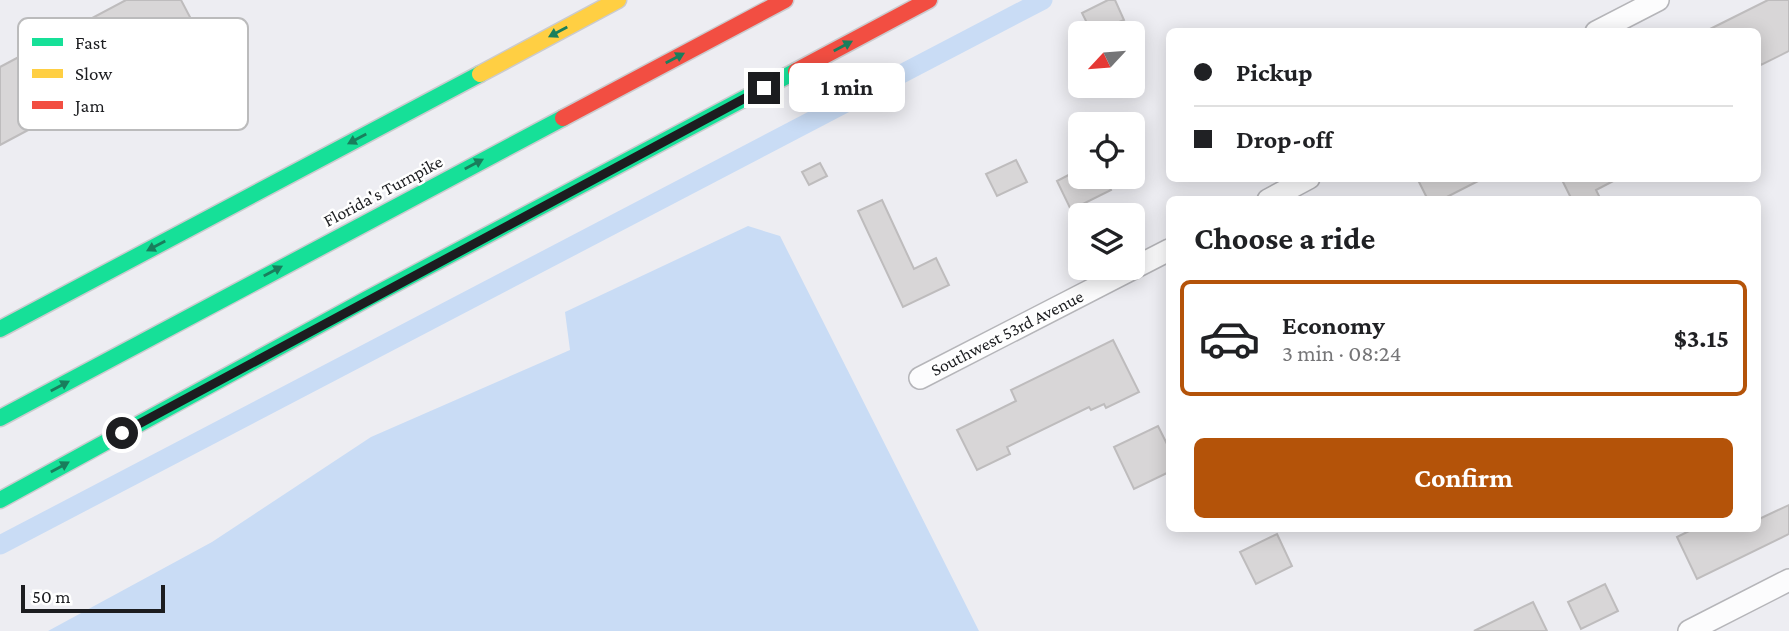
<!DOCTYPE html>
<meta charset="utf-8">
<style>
body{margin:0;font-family:"Crimson Pro",serif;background:#f6f6f6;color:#202124;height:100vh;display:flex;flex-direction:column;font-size:26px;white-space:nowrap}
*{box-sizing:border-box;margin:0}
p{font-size:23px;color:#757577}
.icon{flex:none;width:38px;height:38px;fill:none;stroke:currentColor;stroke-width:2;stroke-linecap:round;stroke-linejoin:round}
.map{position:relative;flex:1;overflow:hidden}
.sheet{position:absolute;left:1166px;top:196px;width:595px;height:336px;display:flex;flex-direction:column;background:#fff;border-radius:10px;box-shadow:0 4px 18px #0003}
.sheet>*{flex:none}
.banner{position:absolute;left:1166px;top:28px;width:595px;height:154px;border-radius:10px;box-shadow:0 4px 18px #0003;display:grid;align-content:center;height:154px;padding:0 28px;background:#fff}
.needle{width:46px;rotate:244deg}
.buttons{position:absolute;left:1068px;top:21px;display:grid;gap:14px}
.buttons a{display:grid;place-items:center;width:77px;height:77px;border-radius:10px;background:#fff;box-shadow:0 4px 18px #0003;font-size:35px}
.scale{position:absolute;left:21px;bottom:18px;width:144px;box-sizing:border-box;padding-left:7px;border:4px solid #1c1d20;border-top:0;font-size:19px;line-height:24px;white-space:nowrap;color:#1c1d20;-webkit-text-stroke:5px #fff;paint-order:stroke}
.end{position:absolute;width:32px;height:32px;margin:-16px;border:9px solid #1c1d20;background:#fff;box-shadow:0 0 0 4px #fff}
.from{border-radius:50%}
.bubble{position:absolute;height:49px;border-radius:10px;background:#fff;box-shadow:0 4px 18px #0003;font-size:23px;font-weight:700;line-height:49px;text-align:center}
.banner b{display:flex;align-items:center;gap:24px;height:66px;font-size:26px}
.banner b+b{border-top:2px solid #e0e0e0}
.banner i{width:18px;height:18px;background:#202124}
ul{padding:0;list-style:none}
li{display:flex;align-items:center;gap:21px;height:116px;margin:0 14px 10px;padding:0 14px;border:4px solid transparent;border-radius:10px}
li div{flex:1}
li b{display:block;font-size:26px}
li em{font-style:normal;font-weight:700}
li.current{border-color:#b45309}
li>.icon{width:63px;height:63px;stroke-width:1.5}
h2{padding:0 28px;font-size:32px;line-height:84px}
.cta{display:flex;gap:14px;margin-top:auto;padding:14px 28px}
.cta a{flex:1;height:80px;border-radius:10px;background:#b45309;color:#fff;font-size:28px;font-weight:700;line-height:80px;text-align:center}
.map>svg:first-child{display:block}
</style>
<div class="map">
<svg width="1789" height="631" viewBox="0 0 1789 631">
<rect width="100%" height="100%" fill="#ededf2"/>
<path fill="#c9dcf5" d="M 748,226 L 780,236 L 979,631 L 48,631 L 212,542 L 371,437 L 570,350 L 565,312 Z"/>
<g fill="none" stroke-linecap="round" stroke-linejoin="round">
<path stroke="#c9dcf5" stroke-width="19" d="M 0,545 L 1043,0"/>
</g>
<g fill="#d8d6d7" stroke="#bebcbd" stroke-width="2">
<path d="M 126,0 L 181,0 L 201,38 L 0,145 L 0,67 Z"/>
<path d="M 1108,0 L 1115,0 L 1124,20 L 1092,33 L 1082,13 Z"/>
<path d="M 1768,0 L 1789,0 L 1789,51 L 1761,65 L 1757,56 L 1757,32 L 1704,32 Z"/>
<path d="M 1016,160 L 1027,182 L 997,196 L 986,174 Z"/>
<path d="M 820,163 L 827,176 L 809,185 L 802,172 Z"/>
<path d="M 1080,169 L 1080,177 L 1105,177 L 1111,190 L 1071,210 L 1057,181 Z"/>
<path d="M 1417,178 L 1484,178 L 1441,200 L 1428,200 Z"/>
<path d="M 1561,178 L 1619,178 L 1596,190 L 1601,200 L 1572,200 Z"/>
<path d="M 882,200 L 914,269 L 936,258 L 949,285 L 903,307 L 858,211 Z"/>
<path d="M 1113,340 L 1139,392 L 1106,408 L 1104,404 L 1091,410 L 1089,407 L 1007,447 L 1010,454 L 977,470 L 957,430 L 1016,401 L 1011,390 Z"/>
<path d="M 1158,426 L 1169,448 L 1169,472 L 1134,489 L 1114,447 Z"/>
<path d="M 1789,505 L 1789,534 L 1697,579 L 1677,537 L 1695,528 L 1757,528 L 1757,520 Z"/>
<path d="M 1277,534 L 1292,566 L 1256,584 L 1240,552 Z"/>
<path d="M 1605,584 L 1618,611 L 1581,629 L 1568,602 Z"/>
<path d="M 1533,602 L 1547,631 L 1474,631 Z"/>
</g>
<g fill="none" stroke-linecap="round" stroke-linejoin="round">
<defs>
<g id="street">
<path d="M 1596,32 L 1658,0"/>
<path d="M 1268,200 L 1309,178"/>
<path d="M 920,378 L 1169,250"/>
<path d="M 1689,631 L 1789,580"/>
</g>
<g id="fast">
<path d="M 0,329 L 480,74"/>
<path d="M 0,418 L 563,118"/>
<path d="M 0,500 L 367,299 L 796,71"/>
</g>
<path id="slow" d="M 480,74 L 618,0"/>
<g id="jam">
<path d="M 796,71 L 929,0"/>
<path d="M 563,118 L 785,0"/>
</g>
</defs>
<use href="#street" stroke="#b5b5b9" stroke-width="24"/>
<use href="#fast" stroke="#cbcbce" stroke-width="19"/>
<use href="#slow" stroke="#cbcbce" stroke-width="19"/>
<use href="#jam" stroke="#cbcbce" stroke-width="19"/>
<use href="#street" stroke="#fcfcfd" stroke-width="21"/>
<use href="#fast" stroke="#16e098" stroke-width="16"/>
<use href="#slow" stroke="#ffcf43" stroke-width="16"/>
<use href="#jam" stroke="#f24e42" stroke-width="16"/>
</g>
<defs><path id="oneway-solid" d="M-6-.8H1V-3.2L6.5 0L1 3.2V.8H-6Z" transform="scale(1.75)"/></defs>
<g fill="#197e5c">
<use href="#oneway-solid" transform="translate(558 32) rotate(152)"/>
<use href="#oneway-solid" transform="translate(843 46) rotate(-28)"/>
<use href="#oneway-solid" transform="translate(675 58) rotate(-28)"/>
<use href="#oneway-solid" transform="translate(357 139) rotate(152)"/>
<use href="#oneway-solid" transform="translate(474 164) rotate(-28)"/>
<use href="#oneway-solid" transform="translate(156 246) rotate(152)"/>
<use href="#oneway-solid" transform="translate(273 271) rotate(-28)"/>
<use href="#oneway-solid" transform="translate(60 386) rotate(-28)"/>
<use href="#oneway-solid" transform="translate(60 467) rotate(-29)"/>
</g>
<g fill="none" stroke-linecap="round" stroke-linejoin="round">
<path stroke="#1c1d20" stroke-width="9" d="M 122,433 L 764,88"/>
</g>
<g text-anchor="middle" stroke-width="5" stroke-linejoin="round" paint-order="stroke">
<g font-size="18" fill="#1c1d20" stroke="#fff">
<text transform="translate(383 191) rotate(-28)" y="6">Florida's Turnpike</text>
<text transform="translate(1007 333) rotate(-27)" y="6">Southwest 53rd Avenue</text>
</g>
</g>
<rect x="18" y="18" width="230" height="112" rx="10" fill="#fff" stroke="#bbbbbc" stroke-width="2"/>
<rect x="32" y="38" width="31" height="8" fill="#16e098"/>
<rect x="32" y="69" width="31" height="9" fill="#ffcf43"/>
<rect x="32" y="101" width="31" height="8" fill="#f24e42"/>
<g font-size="19" fill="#1c1d20">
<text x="75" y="49">Fast</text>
<text x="75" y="80">Slow</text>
<text x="75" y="112">Jam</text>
</g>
</svg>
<div class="buttons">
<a><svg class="needle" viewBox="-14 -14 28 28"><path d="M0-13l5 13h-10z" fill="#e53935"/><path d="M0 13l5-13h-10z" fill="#757577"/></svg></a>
<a><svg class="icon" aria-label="locate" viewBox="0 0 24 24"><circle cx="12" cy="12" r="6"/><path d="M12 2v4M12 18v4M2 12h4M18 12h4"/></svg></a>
<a><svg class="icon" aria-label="layers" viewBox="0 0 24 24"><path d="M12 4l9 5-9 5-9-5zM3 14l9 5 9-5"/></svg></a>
</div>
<div class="scale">50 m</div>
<i class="end from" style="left:122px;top:433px"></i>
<i class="end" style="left:764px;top:88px"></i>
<div class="bubble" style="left:789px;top:63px;width:116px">1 min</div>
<div class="banner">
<b><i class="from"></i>Pickup</b>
<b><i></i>Drop-off</b>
</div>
<section class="sheet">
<h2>Choose a ride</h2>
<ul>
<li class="current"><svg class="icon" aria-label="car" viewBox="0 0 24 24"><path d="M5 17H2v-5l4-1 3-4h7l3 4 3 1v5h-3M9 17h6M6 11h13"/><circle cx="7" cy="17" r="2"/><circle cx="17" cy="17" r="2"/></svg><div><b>Economy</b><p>3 min · 08:24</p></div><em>$3.15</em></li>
</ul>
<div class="cta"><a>Confirm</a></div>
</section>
</div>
